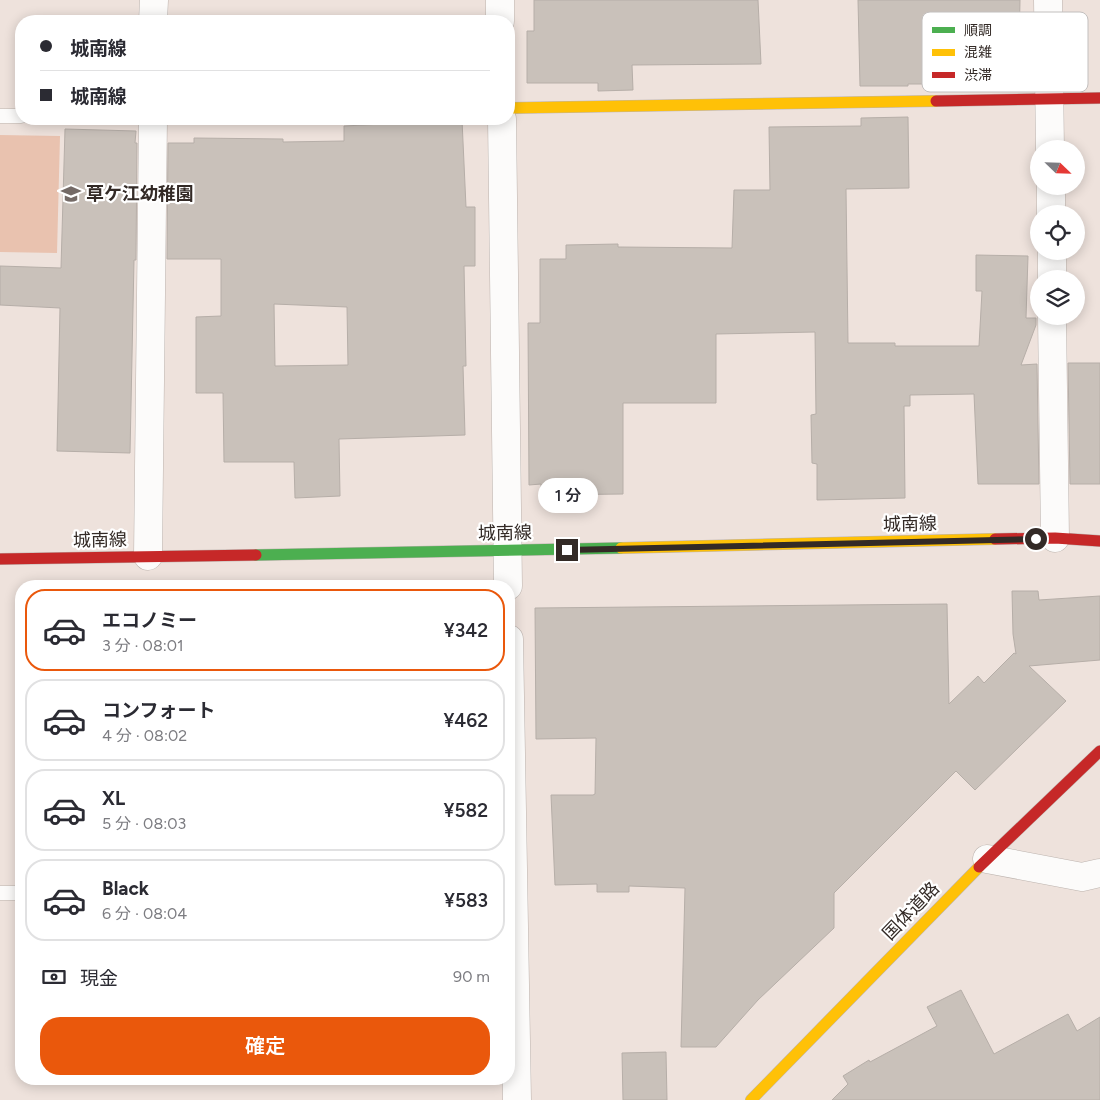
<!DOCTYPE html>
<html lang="ja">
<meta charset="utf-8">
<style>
body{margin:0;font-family:Figtree,"Noto Sans JP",sans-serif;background:#f2f2f3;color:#2b2b33;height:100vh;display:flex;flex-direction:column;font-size:19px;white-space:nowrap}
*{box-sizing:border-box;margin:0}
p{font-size:16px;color:#7c7c81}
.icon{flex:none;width:28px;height:28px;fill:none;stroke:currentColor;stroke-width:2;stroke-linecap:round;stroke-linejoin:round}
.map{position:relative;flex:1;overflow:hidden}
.side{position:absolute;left:15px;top:580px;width:500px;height:505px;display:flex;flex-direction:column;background:#fff;border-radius:20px;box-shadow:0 2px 12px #0003}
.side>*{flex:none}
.guide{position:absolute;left:15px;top:15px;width:500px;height:110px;border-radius:20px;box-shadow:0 2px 12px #0003;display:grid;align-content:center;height:110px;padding:0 25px;background:#fff}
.needle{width:32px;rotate:113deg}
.fabs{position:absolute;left:1030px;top:140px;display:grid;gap:10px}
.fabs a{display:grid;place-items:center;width:55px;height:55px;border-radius:50%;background:#fff;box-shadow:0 2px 12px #0003;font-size:25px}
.end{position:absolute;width:22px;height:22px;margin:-11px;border:6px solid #332a26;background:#fff;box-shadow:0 0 0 2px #fff}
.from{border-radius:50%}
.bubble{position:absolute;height:35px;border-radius:18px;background:#fff;box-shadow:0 2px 12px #0003;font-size:16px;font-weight:600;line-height:35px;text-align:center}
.guide b{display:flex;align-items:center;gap:18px;height:48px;font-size:19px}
.guide b+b{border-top:1px solid #e1e1e2}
.guide i{width:12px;height:12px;background:#2b2b33}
ul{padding:9px 0 0;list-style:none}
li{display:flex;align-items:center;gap:15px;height:82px;margin:0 10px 8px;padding:0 15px;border:2px solid #e1e1e2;border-radius:20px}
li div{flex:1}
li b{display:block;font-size:19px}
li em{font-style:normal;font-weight:600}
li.on{border-color:#ea580c}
li>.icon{width:45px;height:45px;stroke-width:1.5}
.pay{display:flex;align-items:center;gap:12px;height:55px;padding:0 25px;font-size:19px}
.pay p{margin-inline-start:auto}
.cta{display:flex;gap:10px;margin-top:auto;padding:10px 25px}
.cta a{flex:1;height:58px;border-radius:20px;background:#ea580c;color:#fff;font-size:20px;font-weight:600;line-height:58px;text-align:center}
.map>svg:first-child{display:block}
</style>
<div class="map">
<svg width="1100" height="1100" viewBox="0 0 1100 1100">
<rect width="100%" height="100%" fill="#eee2dc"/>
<path fill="#e9c2af" d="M 0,135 L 60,136 L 57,253 L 0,252 Z"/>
<g fill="#c9c1ba" stroke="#b6aea8" fill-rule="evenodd">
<path d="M 534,0 L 758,0 L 761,64 L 632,65 L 633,90 L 598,91 L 598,83 L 527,83 L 527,31 L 534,31 Z"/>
<path d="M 858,0 L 1020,0 L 1019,49 L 1006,84 L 908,84 L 908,86 L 860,86 Z"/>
<path d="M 908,117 L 909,188 L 846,189 L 848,343 L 895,343 L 895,346 L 979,346 L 982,291 L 976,291 L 976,255 L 1028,256 L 1026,318 L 1036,318 L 1036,325 L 1021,365 L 1037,364 L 1039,484 L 978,484 L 974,394 L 910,395 L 910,406 L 904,406 L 905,498 L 817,500 L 817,464 L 812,463 L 811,415 L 816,414 L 815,332 L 716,334 L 716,403 L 623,403 L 623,494 L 541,495 L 541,484 L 529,485 L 528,323 L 540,323 L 540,259 L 566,259 L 566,245 L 618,244 L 618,247 L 732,248 L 734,190 L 770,190 L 769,127 L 861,126 L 861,118 Z"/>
<path d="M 462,120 L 466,207 L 475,207 L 475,266 L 464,266 L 466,366 L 463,366 L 465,435 L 339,439 L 340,496 L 295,498 L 294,462 L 224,462 L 223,393 L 196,393 L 196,317 L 221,316 L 221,259 L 167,259 L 168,143 L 194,143 L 194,138 L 283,139 L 283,142 L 344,141 L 344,126 ZM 274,304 L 347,307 L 348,365 L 275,366 Z"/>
<path d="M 65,129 L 136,131 L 135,143 L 137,143 L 136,260 L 134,260 L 130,453 L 57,451 L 60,308 L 0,305 L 0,266 L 61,268 Z"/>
<path d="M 1068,363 L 1100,363 L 1100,484 L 1070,484 Z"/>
<path d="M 1012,591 L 1038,591 L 1039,600 L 1100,596 L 1100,660 L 1029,666 L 1066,701 L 975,790 L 956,771 L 834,893 L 834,928 L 758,1000 L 716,1047 L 681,1047 L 685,888 L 629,886 L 629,892 L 597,892 L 597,884 L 555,885 L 551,795 L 593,795 L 595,794 L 596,738 L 536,739 L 535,608 L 947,604 L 949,704 L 978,676 L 984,683 L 1014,653 L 1016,654 L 1013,634 Z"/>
<path d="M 961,990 L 994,1054 L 1068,1014 L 1077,1031 L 1100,1017 L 1100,1100 L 832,1100 L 848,1084 L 843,1076 L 869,1060 L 870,1062 L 937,1026 L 927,1007 Z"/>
<path d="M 666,1052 L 667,1100 L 623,1100 L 622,1053 Z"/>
</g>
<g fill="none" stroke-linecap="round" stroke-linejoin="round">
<defs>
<g id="lane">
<path d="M 0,116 L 21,116"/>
<path d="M 0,893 L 21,893"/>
</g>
<g id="street">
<path d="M 500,0 L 500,21"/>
<path d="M 1048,0 L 1050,149"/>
<path d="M 153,21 L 154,0"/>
<path d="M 502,119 L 508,586"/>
<path d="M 1051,186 L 1051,214"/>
<path d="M 1052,251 L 1052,279"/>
<path d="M 1052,316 L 1055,538"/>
<path d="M 148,556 L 153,119"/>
<path d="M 509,639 L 517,1100"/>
<path d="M 987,859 L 1082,877 L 1100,873"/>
</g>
<path id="fast" d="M 256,555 L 621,548"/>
<g id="slow">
<path d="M 509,108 L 936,101"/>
<path d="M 621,548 L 995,539"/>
<path d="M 751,1100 L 979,867"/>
</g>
<g id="jam">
<path d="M 936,101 L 1100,98"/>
<path d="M 995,539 L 1055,538 L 1100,541"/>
<path d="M 0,559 L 256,555"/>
<path d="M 979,867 L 1100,751"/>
</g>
</defs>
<use href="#lane" stroke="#bcb3ae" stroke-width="15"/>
<use href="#street" stroke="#bcb3ae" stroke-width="29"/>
<use href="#fast" stroke="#bcb3ae" stroke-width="12"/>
<use href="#slow" stroke="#bcb3ae" stroke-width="12"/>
<use href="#jam" stroke="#bcb3ae" stroke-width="12"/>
<use href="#lane" stroke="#fcfbfa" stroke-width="14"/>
<use href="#street" stroke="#fcfbfa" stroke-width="28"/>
<use href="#fast" stroke="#4caf50" stroke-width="11"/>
<use href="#slow" stroke="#ffc107" stroke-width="11"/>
<use href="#jam" stroke="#c62828" stroke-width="11"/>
</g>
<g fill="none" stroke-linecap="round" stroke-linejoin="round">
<path stroke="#332a26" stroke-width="6" d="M 567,550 L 1036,539"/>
</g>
<defs>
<symbol id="school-bare" viewBox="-9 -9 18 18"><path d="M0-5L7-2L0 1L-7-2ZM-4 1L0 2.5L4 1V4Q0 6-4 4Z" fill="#746a66" stroke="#fff" stroke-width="2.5" paint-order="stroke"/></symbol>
</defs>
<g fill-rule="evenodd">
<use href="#school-bare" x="57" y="180" width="28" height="28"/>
</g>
<g text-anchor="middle" stroke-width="4.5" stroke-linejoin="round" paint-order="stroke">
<g font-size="18" font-weight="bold" fill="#332a26" stroke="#fff" text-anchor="start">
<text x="86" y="200">草ケ江幼稚園</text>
</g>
<g font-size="18" fill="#332a26" stroke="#fff">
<text transform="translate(910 524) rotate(-1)" y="6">城南線</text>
<text transform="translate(505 533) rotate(-1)" y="6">城南線</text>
<text transform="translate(100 540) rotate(-1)" y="6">城南線</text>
<text transform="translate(911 911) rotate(-46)" y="6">国体道路</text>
</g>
</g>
<rect x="922" y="12" width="166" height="80" rx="8" fill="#fff" stroke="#c2bfbe" stroke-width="1"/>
<rect x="932" y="27" width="23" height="6" fill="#4caf50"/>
<rect x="932" y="49" width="23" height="7" fill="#ffc107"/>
<rect x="932" y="72" width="23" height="6" fill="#c62828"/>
<g font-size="14" fill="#332a26">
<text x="964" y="35">順調</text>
<text x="964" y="57">混雑</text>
<text x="964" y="80">渋滞</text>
</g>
</svg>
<div class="fabs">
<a><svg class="needle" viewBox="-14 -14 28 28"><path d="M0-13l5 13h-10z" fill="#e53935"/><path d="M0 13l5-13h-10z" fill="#7c7c81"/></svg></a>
<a><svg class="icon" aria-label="locate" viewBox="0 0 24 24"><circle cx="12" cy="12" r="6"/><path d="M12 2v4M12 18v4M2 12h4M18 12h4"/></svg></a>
<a><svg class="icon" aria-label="layers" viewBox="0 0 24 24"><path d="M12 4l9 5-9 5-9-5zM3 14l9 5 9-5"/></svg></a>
</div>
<i class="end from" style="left:1036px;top:539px"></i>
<i class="end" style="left:567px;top:550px"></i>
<div class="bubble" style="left:538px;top:478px;width:60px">1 分</div>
<div class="guide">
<b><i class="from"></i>城南線</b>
<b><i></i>城南線</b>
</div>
<section class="side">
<ul>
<li class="on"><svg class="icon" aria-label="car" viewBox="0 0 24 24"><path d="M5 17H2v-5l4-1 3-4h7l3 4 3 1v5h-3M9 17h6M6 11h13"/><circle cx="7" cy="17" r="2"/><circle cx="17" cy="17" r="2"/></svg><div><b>エコノミー</b><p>3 分 · 08:01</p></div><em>¥342</em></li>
<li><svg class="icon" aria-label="car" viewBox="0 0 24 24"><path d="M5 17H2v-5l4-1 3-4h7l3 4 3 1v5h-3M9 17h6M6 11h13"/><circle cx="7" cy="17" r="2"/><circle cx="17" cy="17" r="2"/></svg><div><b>コンフォート</b><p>4 分 · 08:02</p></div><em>¥462</em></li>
<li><svg class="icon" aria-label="car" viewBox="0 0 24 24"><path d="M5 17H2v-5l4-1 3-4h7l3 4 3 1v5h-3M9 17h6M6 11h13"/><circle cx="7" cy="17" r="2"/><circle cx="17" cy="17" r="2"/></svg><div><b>XL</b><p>5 分 · 08:03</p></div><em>¥582</em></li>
<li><svg class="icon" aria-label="car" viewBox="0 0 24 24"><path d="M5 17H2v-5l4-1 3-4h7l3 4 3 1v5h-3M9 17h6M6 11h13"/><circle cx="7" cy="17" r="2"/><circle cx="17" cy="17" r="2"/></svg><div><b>Black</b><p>6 分 · 08:04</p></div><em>¥583</em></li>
</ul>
<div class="pay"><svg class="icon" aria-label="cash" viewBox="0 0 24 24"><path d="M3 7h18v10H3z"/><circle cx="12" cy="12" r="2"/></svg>現金<p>90 m</p></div>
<div class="cta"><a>確定</a></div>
</section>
</div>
